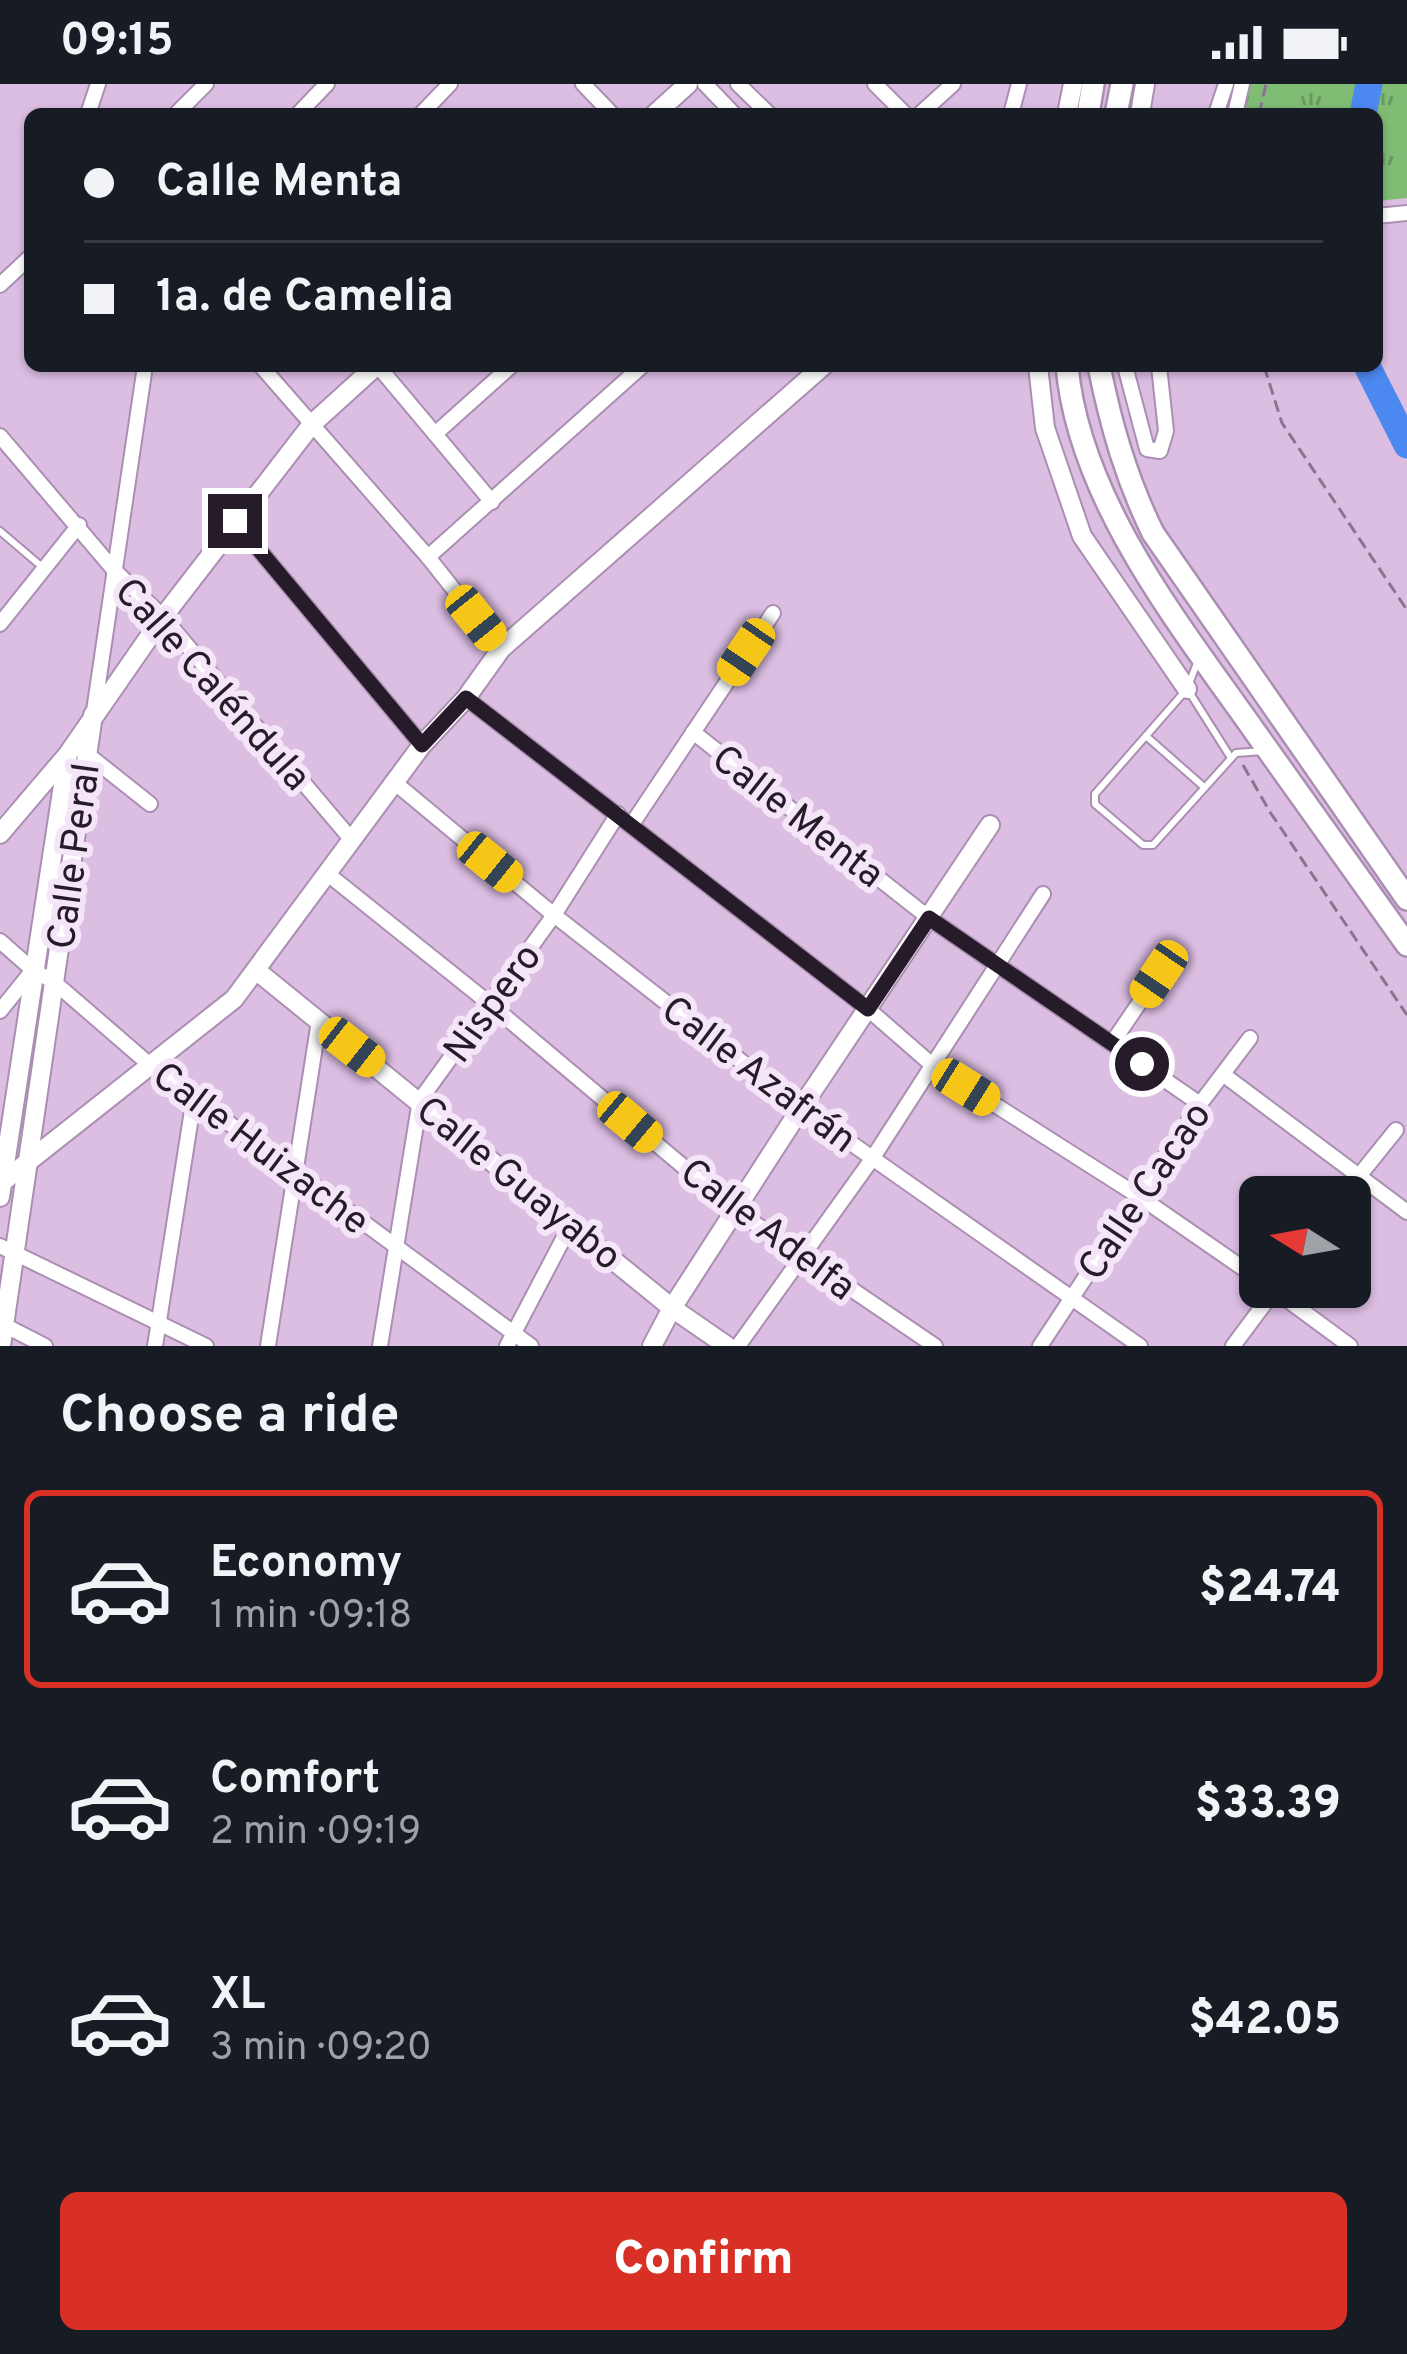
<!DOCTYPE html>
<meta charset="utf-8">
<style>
body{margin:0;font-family:Overpass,sans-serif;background:#20242c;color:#f1f3f6;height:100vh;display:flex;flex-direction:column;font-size:45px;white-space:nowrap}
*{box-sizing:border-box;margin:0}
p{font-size:39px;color:#9ea1a6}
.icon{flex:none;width:66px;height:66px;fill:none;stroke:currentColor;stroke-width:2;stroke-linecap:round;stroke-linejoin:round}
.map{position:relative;height:1262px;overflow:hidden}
.drawer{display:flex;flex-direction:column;background:#171b24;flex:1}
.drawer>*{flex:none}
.banner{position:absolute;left:24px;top:24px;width:1359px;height:264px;border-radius:18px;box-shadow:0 3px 9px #0004;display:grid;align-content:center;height:264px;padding:0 60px;background:#171b24}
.needle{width:78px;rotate:281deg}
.fabs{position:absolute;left:1239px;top:1092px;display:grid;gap:24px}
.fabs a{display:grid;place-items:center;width:132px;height:132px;border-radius:18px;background:#171b24;box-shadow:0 3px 9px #0004;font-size:60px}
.end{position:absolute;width:54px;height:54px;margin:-27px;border:15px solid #261b28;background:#fff;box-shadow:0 0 0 6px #fff}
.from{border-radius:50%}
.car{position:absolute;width:36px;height:72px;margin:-36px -18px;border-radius:15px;box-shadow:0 0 9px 3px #0007;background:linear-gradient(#f5c518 24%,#345 0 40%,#f5c518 0 76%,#345 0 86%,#f5c518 0)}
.banner b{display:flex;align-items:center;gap:42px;height:114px;font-size:45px}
.banner b+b{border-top:3px solid #363941}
.banner i{width:30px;height:30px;background:#f1f3f6}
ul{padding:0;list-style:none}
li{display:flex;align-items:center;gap:36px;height:198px;margin:0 24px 18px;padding:0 36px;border:6px solid transparent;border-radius:18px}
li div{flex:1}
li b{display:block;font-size:45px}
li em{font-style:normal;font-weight:800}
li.current{border-color:#d93025}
li>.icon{width:108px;height:108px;stroke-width:1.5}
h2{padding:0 60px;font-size:54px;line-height:144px}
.button{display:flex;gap:24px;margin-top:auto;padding:24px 60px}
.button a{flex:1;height:138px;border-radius:18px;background:#d93025;color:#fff;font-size:48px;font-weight:800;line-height:138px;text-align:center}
.status{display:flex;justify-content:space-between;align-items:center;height:84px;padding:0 60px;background:#171b24;direction:ltr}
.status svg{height:33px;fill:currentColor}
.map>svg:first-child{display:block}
</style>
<div class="status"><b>09:15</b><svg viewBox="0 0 49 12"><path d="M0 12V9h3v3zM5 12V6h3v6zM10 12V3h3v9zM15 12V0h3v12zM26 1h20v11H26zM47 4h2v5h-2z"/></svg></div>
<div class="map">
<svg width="1407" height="1262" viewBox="0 0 1407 1262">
<defs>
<pattern id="grass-tufts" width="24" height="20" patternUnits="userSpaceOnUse" patternTransform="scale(3)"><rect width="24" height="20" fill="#81bc75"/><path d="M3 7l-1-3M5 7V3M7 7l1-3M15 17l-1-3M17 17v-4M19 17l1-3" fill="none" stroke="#699860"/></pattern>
</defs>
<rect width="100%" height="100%" fill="#dcbee3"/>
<path fill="url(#grass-tufts)" d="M 1250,0 L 1407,0 L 1407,114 L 1377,117 L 1377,30 L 1244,30 Z"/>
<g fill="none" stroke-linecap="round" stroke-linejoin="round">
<g stroke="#4b88ef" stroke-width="27">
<path d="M 1363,30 L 1369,0"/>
<path d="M 1367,282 L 1407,361"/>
</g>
<defs>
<g id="lane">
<path d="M 0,447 L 41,482"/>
<path d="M 1197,579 L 1187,605 L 1095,710 L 1095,720 L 1143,761 L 1153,761 L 1236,669 L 1263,667"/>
<path d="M 1188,606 L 1231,674"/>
<path d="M 1146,652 L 1204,703"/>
</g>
<g id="street">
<path d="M 583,0 L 612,30"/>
<path d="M 705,0 L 734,30"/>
<path d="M 738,0 L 769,30"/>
<path d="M 875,0 L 905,30"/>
<path d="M 88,30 L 98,0"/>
<path d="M 176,30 L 206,0"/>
<path d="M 298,30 L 327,0"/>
<path d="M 421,30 L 450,0"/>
<path d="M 920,30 L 953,0"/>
<path d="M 1011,30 L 1019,0"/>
<path d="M 1216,30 L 1226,0"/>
<path d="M 1235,30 L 1242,0"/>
<path d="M 1377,132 L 1407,129"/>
<path d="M 0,201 L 30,173"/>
<path d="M 261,282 L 428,473 L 501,565"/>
<path d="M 378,282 L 492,418"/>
<path d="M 1125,282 L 1147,365 L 1160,367 L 1166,347 L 1159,282"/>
<path d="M 435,350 L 511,282"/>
<path d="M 0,352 L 114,486 L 163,533 L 351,755"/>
<path d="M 235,437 L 422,661"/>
<path d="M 428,473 L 642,282"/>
<path d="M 0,540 L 79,441"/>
<path d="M 466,614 L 868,925 L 931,980 L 1140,1113 L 1260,1196"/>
<path d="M 94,627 L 145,282"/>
<path d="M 693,648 L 929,834 L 1200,1020"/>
<path d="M 87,670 L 150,720"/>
<path d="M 394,698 L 554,831 L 801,1024 L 1140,1262"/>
<path d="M 632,740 L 773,529"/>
<path d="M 329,791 L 490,920 L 735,1126 L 935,1262"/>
<path d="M 0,857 L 33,886 L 54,898 L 150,981 L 531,1262"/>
<path d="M 0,927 L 33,886"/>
<path d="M 1112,959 L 1159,890"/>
<path d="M 1224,991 L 1407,1128"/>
<path d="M 1342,1113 L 1396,1046"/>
<path d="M 0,1162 L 206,1262"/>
<path d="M 1270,1203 L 1350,1262"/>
<path d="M 4,1241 L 45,1262"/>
<path d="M 155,1262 L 194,1014"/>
<path d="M 268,1262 L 319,937"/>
<path d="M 380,1262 L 420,1016 L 554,831 L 618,730"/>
<path d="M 507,1262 L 571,1140"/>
<path d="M 738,1262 L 872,1075 L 1043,810"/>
<path d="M 1040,1262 L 1200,1020 L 1250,954"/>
<path d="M 1233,1262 L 1277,1203"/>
</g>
<g id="secondary">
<path d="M 655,30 L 688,0"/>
<path d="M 1067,30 L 1073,0"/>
<path d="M 1140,30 L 1145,0"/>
<path d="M 1038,282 L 1045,344 L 1082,452 L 1187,605"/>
<path d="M 0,750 L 68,670 L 163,533 L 312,340 L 376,282"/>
<path d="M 257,887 L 672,1224 L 727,1262"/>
<path d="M 0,1100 L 234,915 L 422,661 L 466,614 L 501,565 L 823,282"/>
<path d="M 0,1113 L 67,675"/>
<path d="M 1,1262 L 93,631"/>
<path d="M 652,1262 L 672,1224 L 801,1024 L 990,741"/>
</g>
<g id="primary">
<path d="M 1088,30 L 1093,0"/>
<path d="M 1116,30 L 1122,0"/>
<path d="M 1067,282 C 1079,415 1178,539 1253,645 C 1304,717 1356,789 1407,861"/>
<path d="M 1099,282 C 1111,341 1126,394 1153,449 L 1407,815"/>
</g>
</defs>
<use href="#lane" stroke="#ab8fb2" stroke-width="10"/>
<use href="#street" stroke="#ab8fb2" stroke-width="18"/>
<use href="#secondary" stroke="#ab8fb2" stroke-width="22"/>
<use href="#primary" stroke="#ab8fb2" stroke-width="26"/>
<g stroke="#8a748e" stroke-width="3" stroke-dasharray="12 6" stroke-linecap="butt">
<path d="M 1259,30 L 1266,0"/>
<path d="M 1264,282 L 1282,339 L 1407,526"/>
<path d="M 1243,681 L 1270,728 L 1407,931"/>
</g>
<use href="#lane" stroke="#fff" stroke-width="6"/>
<use href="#street" stroke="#fff" stroke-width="14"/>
<use href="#secondary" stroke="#fff" stroke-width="18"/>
<use href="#primary" stroke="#fff" stroke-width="21"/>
</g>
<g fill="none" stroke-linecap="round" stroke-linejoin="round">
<path stroke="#261b28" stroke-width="15" d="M 235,437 L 422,661 L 466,614 L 868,925 L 929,834 L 1142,980"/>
</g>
<g text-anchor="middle" stroke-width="12" stroke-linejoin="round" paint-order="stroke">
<g font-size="39" fill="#261b28" stroke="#f4e5f8">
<text transform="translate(214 599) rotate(48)" y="14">Calle Caléndula</text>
<text transform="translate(799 731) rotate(38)" y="14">Calle Menta</text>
<text transform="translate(72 772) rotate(-82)" y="14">Calle Peral</text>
<text transform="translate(491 918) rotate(-54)" y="14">Nispero</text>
<text transform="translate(760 989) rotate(37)" y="14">Calle Azafrán</text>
<text transform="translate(262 1063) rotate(37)" y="14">Calle Huizache</text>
<text transform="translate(520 1098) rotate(39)" y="14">Calle Guayabo</text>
<text transform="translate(1143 1106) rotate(-56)" y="14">Calle Cacao</text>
<text transform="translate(769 1144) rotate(37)" y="14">Calle Adelfa</text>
</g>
</g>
</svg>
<div class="fabs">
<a><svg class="needle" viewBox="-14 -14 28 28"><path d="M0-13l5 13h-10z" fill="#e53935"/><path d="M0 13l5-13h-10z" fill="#9ea1a6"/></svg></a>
</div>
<i class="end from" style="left:1142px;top:980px"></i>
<i class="end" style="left:235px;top:437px"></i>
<i class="car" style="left:476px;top:534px;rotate:141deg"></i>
<i class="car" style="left:746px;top:568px;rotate:214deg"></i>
<i class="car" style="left:490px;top:778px;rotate:129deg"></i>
<i class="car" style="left:1159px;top:890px;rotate:214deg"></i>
<i class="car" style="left:352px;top:963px;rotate:128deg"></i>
<i class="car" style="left:966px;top:1003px;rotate:122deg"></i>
<i class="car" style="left:630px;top:1038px;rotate:130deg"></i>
<div class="banner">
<b><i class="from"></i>Calle Menta</b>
<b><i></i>1a. de Camelia</b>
</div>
</div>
<section class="drawer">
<h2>Choose a ride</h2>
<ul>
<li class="current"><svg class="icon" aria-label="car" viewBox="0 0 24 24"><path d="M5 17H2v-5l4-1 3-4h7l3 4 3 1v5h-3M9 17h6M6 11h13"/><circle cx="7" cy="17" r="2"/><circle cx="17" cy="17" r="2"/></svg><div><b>Economy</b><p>1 min · 09:18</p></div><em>$24.74</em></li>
<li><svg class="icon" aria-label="car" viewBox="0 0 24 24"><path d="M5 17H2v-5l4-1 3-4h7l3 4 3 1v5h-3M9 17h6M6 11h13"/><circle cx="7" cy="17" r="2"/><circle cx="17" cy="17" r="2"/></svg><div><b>Comfort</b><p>2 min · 09:19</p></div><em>$33.39</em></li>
<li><svg class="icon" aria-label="car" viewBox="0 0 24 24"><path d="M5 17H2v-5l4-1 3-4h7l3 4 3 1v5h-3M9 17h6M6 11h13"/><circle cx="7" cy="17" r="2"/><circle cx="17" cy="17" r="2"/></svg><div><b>XL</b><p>3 min · 09:20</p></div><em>$42.05</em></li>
</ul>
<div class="button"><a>Confirm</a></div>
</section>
